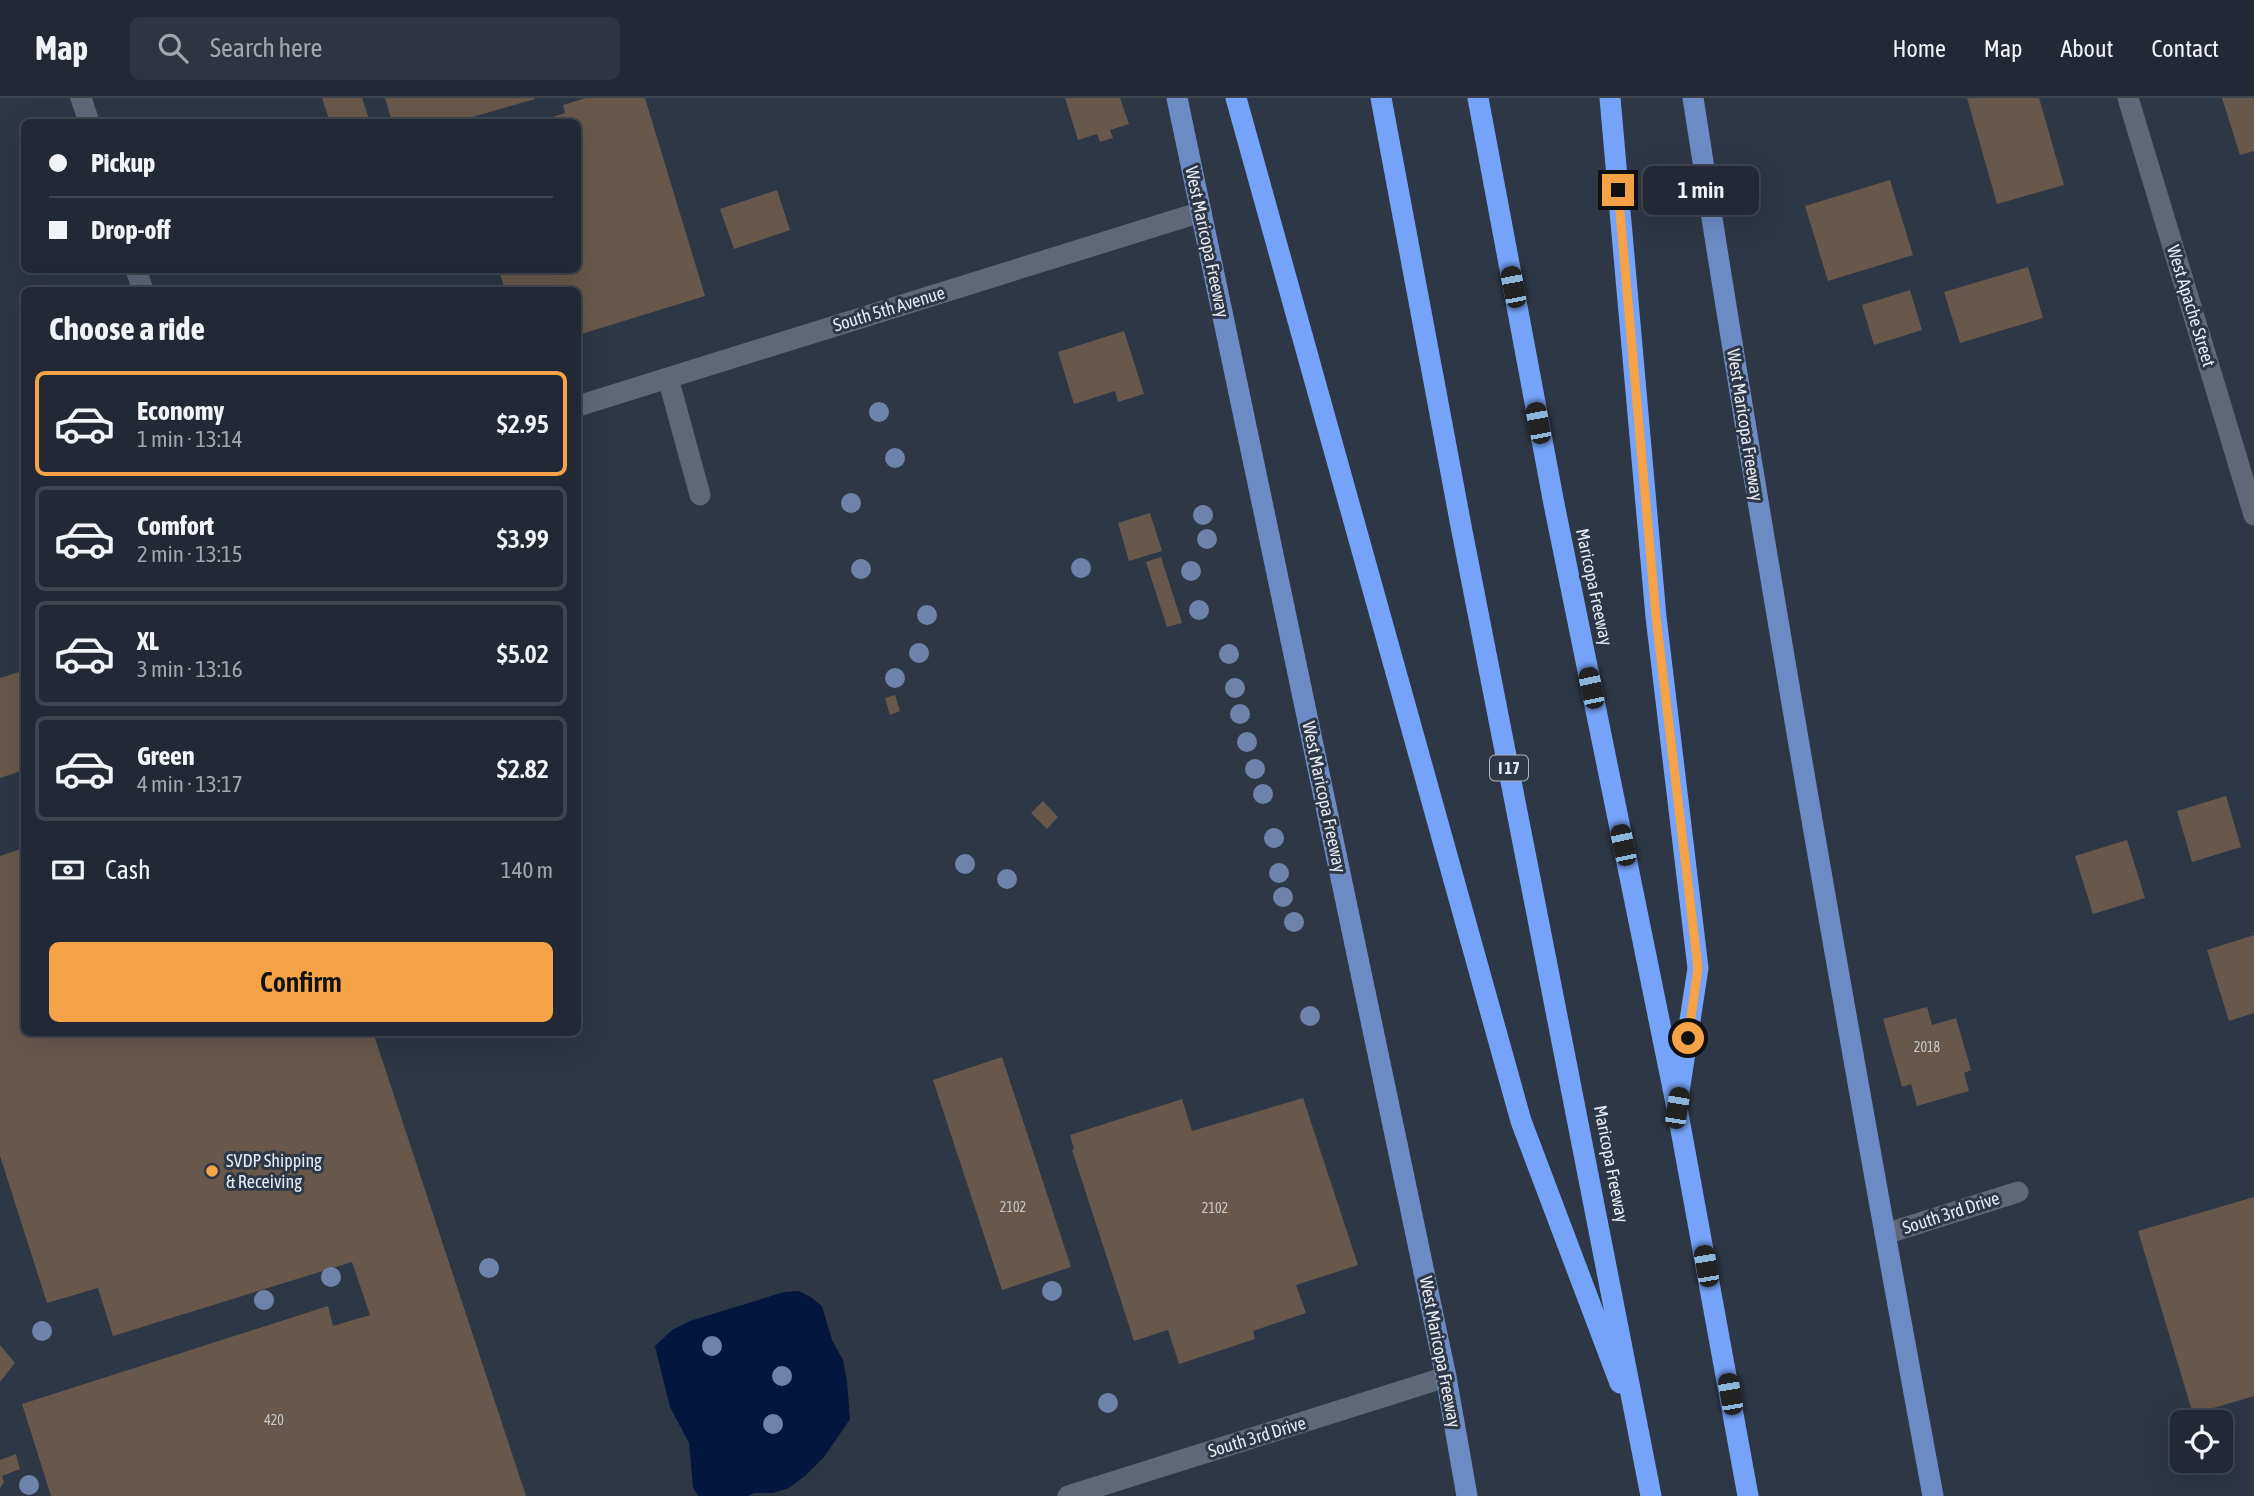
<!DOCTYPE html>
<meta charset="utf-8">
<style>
body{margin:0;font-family:"Asap Condensed",sans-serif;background:#2e3540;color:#f1f3f6;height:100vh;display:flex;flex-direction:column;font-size:26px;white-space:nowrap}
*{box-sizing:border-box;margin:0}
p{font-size:23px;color:#a2a6ac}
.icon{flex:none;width:38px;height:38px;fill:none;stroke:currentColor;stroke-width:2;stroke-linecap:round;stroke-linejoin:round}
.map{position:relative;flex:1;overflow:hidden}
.sheet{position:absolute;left:21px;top:189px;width:560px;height:749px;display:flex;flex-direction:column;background:#222934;border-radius:10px;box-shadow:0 7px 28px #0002,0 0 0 2px #3f454f}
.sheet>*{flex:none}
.hud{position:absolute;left:21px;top:21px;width:560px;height:154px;border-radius:10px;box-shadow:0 7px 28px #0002,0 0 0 2px #3f454f;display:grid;align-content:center;height:154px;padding:0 28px;background:#222934}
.buttons{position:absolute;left:2170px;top:1312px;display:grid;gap:14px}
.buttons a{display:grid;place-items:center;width:63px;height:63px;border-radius:10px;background:#222934;box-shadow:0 7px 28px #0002,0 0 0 2px #3f454f;font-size:35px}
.end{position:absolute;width:32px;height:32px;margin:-16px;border:9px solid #f6a247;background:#111;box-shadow:0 0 0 4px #111}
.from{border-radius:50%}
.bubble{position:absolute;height:49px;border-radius:10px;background:#222934;box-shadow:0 7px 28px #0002,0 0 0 2px #3f454f;font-size:23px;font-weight:600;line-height:49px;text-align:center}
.car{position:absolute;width:21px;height:42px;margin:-21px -10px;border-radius:9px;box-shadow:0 0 5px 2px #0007;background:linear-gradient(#222 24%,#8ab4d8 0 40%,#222 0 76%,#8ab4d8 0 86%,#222 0)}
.hud b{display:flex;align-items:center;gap:24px;height:66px;font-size:26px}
.hud b+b{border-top:2px solid #3f454f}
.hud i{width:18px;height:18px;background:#f1f3f6}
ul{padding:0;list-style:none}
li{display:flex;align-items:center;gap:21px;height:105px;margin:0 14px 10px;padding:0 14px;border:4px solid #3f454f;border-radius:10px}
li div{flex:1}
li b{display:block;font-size:26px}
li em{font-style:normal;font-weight:600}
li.current{border-color:#f6a247}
li>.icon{width:63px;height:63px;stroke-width:1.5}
h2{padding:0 28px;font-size:32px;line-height:84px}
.pay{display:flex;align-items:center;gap:18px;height:77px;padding:0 28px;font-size:26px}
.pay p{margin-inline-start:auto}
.primary-button{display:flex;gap:14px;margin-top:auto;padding:14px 28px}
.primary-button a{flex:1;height:80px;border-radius:10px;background:#f6a247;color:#111;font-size:28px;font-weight:600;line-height:80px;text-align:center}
header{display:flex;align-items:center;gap:42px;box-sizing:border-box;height:98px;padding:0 35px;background:#222934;border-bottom:2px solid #3f454f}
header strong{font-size:33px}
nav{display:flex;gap:38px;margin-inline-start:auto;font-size:24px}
.search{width:490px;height:63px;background:#2e3540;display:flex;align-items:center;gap:18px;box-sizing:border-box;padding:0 24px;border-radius:10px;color:#a2a6ac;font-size:26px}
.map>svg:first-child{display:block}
</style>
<header>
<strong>Map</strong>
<div class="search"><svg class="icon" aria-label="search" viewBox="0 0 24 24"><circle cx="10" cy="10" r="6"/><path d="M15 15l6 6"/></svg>Search here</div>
<nav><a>Home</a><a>Map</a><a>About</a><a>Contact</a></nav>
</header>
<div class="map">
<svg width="2254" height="1398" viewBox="0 0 2254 1398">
<rect width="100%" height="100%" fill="#2e3745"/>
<path fill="#03163e" d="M 799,1193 L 812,1200 L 822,1208 L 832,1242 L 843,1262 L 847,1283 L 850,1321 L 824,1359 L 805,1378 L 789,1390 L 773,1395 L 754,1395 L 748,1398 L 698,1398 L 693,1389 L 689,1345 L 670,1309 L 655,1248 L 672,1232 L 690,1223 L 784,1194 Z"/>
<g fill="#67584b">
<path d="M 322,0 L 362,0 L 370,24 L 330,24 Z"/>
<path d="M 385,0 L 535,0 L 535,1 L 455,24 L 392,24 Z"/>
<path d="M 586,0 L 645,0 L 705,198 L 578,237 L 578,192 L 505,192 L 499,172 L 578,172 L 578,24 L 537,24 L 565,15 L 563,7 Z"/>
<path d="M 1065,0 L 1120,0 L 1129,26 L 1110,32 L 1113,40 L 1100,44 L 1097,36 L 1078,42 Z"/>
<path d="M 1967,0 L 2039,0 L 2064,87 L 1997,106 Z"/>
<path d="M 2222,0 L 2254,0 L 2254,53 L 2240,57 Z"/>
<path d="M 1890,82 L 1913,157 L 1828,183 L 1805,108 Z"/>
<path d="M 777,92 L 790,132 L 734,151 L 720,111 Z"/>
<path d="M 2028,169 L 2043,220 L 1960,245 L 1944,194 Z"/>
<path d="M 1910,192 L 1922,232 L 1874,247 L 1862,207 Z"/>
<path d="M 1124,233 L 1144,296 L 1118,304 L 1115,293 L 1074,306 L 1058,254 Z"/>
<path d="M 1150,415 L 1162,453 L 1129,463 L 1118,425 Z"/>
<path d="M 1161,459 L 1182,525 L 1167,529 L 1146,464 Z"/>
<path d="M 19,574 L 24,591 L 24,672 L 0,680 L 0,580 Z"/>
<path d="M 895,597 L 900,613 L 890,617 L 885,600 Z"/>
<path d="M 2226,698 L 2241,749 L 2192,764 L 2177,713 Z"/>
<path d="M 1043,703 L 1058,719 L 1047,731 L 1031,715 Z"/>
<path d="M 2127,742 L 2145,800 L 2093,816 L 2075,758 Z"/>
<path d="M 24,750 L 24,934 L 373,934 L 526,1398 L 51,1398 L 22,1306 L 328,1208 L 333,1228 L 370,1217 L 352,1164 L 113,1238 L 98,1190 L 47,1205 L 0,1058 L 0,758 Z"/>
<path d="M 2254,837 L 2254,915 L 2229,923 L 2207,852 Z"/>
<path d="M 1927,909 L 1932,927 L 1956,920 L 1971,972 L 1964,975 L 1969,993 L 1917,1008 L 1911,986 L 1902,989 L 1883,921 Z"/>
<path d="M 1002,959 L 1071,1169 L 1002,1192 L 933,982 Z"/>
<path d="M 1303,1000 L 1358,1167 L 1296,1187 L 1306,1215 L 1253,1233 L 1255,1241 L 1179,1266 L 1168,1232 L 1134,1243 L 1072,1052 L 1074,1051 L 1070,1037 L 1182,1001 L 1192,1033 Z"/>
<path d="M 2254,1099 L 2254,1298 L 2193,1316 L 2138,1133 Z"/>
<path d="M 0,1247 L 15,1265 L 0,1284 Z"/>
<path d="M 16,1356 L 20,1371 L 2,1378 L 4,1384 L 0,1390 L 0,1362 Z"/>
</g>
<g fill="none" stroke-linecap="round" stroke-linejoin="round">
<g stroke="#5f6878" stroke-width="21">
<path d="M 81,0 L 89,24"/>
<path d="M 2128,0 L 2254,417"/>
<path d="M 136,172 L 143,192"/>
<path d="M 668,280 L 700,397"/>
<path d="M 578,308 L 1201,114"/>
<path d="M 1885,1136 L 2018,1094"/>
<path d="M 1068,1398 L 1446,1279"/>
</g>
<g stroke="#6c8bc5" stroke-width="21">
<path d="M 1177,0 L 1446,1279 L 1467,1398"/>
<path d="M 1693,0 C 1766,467 1847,933 1933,1398"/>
</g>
<g stroke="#74a3f9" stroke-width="21">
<path d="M 1236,0 L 1521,1023 L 1620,1285"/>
<path d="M 1381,0 L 1461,428 L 1651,1398"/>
<path d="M 1478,0 L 1554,406 L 1677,1010 L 1748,1398"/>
<path d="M 1610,0 L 1656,519 L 1698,870 L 1679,994"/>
</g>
</g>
<g fill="#6d83a9">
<circle cx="879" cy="314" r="10"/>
<circle cx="895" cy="360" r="10"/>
<circle cx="851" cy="405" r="10"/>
<circle cx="1203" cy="417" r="10"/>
<circle cx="1207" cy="441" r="10"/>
<circle cx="1081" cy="470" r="10"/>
<circle cx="861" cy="471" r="10"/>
<circle cx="1191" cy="473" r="10"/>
<circle cx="1199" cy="512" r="10"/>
<circle cx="927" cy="517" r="10"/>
<circle cx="919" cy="555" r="10"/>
<circle cx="1229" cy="556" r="10"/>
<circle cx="895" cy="580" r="10"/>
<circle cx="1235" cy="590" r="10"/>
<circle cx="1240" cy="616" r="10"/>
<circle cx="1247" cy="644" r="10"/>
<circle cx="1255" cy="671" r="10"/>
<circle cx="1263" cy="696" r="10"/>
<circle cx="1274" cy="740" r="10"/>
<circle cx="965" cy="766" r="10"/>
<circle cx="1279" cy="775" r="10"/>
<circle cx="1007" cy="781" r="10"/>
<circle cx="1283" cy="799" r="10"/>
<circle cx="1294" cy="824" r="10"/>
<circle cx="1310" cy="918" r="10"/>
<circle cx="489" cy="1170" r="10"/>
<circle cx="331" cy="1179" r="10"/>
<circle cx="1052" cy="1193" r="10"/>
<circle cx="264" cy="1202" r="10"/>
<circle cx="42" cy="1233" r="10"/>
<circle cx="712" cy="1248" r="10"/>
<circle cx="782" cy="1278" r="10"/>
<circle cx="1108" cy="1305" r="10"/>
<circle cx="773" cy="1326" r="10"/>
<circle cx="29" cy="1387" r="10"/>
</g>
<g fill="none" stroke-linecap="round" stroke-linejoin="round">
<path stroke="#f6a247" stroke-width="9" d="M 1618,92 L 1656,519 L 1698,870 L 1688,940"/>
</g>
<circle fill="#f6a247" stroke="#2e3745" stroke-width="2.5" cx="212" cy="1073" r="7"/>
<g text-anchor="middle" stroke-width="6" stroke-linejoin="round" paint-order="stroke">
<g font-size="14" fill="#c6c7ca">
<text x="1927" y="954">2018</text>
<text x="1013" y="1114">2102</text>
<text x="1215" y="1115">2102</text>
<text x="274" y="1327">420</text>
</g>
<rect fill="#2e3745" stroke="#afb6c0" stroke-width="2" x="1490" y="657.5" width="38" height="25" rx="5"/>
<g font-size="16" font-weight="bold" fill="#e6ecf5">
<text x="1509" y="676">I 17</text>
</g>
<g font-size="18" fill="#e6ecf5" stroke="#2e3745">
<text transform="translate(1207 144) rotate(78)" y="6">West Maricopa Freeway</text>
<text transform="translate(2191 208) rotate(73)" y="6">West Apache Street</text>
<text transform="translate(889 211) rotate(-17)" y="6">South 5th Avenue</text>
<text transform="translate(1745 327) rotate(81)" y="6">West Maricopa Freeway</text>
<text transform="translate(1594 489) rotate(78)" y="6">Maricopa Freeway</text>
<text transform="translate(1324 699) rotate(78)" y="6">West Maricopa Freeway</text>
<text transform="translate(1611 1066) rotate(79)" y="6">Maricopa Freeway</text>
<text transform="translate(1951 1115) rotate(-18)" y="6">South 3rd Drive</text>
<text transform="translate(1440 1254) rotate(79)" y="6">West Maricopa Freeway</text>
<text transform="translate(1257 1339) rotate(-17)" y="6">South 3rd Drive</text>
</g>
<g font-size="18" fill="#e6ecf5" stroke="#2e3745" text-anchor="start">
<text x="226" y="1069">SVDP Shipping<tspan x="226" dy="21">&amp; Receiving</tspan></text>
</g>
</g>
</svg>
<div class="buttons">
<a><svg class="icon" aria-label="locate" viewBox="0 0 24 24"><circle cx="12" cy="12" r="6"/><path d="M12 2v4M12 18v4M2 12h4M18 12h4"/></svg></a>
</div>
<i class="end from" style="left:1688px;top:940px"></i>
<i class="end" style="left:1618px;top:92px"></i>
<div class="bubble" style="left:1643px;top:68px;width:116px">1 min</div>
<i class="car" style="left:1513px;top:189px;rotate:349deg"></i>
<i class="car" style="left:1538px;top:325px;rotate:349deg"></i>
<i class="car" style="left:1591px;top:590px;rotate:348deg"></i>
<i class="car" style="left:1623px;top:747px;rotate:348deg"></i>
<i class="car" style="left:1677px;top:1010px;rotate:9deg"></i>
<i class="car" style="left:1706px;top:1168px;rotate:350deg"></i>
<i class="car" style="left:1730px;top:1296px;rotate:350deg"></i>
<div class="hud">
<b><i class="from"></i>Pickup</b>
<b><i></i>Drop-off</b>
</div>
<section class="sheet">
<h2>Choose a ride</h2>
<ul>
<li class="current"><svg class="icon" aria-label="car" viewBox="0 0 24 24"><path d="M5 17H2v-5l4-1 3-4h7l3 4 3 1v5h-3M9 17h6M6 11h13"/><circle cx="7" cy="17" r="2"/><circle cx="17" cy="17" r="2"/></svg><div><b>Economy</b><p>1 min · 13:14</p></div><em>$2.95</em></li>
<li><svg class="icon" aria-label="car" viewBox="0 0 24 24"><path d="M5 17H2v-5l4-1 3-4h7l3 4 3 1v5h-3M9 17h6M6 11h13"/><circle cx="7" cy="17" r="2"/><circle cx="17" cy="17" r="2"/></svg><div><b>Comfort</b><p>2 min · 13:15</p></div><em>$3.99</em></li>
<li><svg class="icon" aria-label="car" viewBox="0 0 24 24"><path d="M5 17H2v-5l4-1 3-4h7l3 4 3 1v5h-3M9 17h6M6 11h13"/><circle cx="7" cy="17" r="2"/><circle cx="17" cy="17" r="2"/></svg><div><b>XL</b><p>3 min · 13:16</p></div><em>$5.02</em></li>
<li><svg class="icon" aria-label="car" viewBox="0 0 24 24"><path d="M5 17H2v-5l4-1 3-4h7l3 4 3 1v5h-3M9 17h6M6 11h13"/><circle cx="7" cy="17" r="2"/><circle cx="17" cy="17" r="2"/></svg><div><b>Green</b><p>4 min · 13:17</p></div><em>$2.82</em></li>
</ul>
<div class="pay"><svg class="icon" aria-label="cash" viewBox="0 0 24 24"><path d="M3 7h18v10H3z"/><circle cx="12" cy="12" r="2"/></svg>Cash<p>140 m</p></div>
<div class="primary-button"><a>Confirm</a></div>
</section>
</div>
